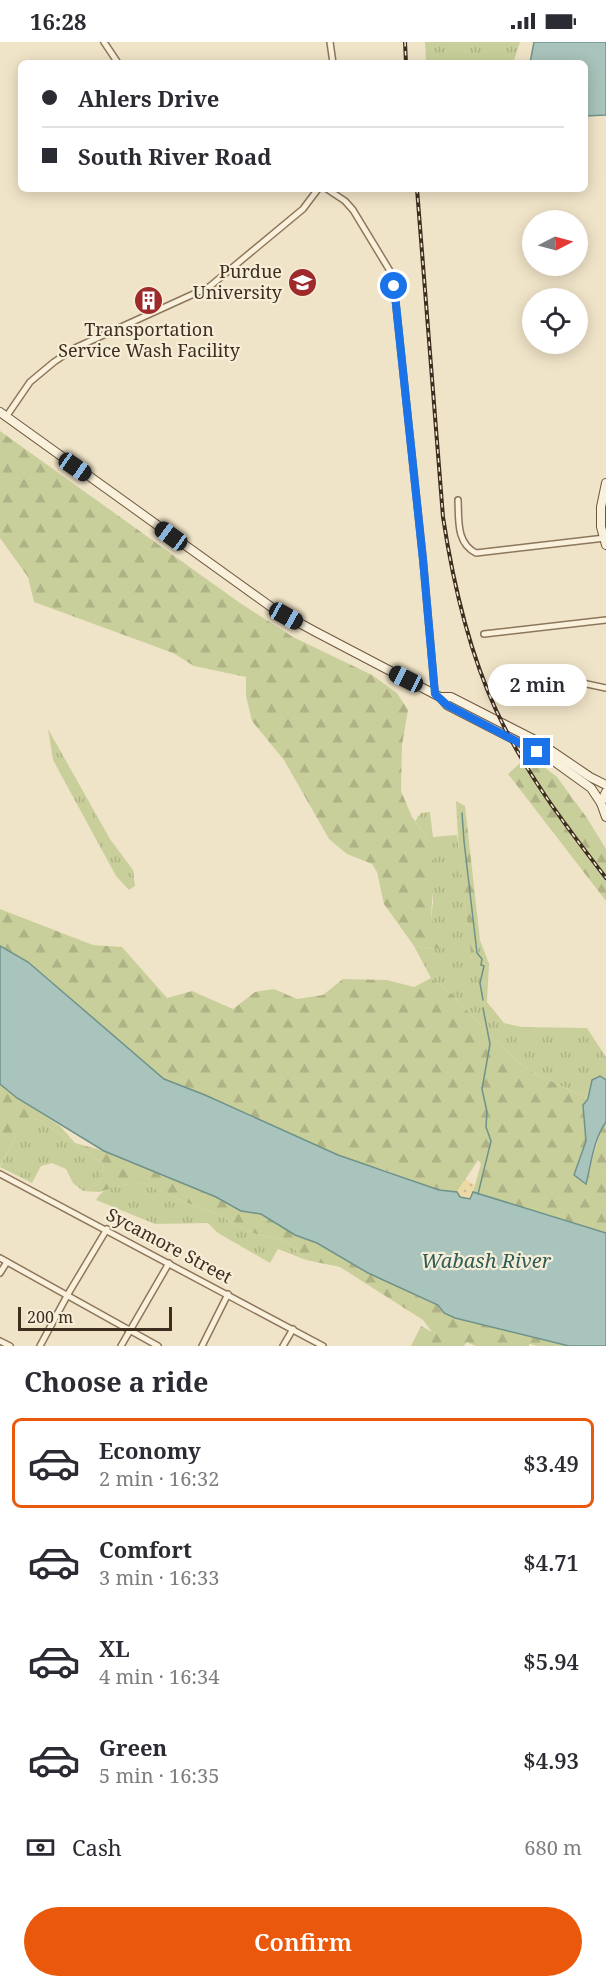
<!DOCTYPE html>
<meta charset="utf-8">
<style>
body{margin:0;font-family:"Noto Serif",serif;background:#f7f7f7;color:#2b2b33;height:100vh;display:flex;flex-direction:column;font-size:22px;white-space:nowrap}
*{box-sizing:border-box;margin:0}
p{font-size:20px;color:#7c7c81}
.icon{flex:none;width:33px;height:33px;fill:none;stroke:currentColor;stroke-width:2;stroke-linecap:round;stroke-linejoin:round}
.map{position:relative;height:1304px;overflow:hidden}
.drawer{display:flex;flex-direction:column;background:#fff;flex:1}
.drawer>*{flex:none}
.guide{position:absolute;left:18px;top:18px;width:570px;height:132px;border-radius:9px;box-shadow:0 3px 15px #0003;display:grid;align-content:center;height:132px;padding:0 24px;background:#fff}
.needle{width:39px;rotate:84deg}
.fabs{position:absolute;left:522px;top:168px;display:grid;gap:12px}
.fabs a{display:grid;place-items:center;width:66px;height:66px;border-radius:50%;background:#fff;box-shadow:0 3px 15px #0003;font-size:30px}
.scale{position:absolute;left:18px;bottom:15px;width:154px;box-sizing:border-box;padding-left:6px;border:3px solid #3d2e20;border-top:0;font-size:16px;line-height:21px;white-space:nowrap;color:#3d2e20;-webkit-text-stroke:4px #f7eed8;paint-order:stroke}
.end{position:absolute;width:27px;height:27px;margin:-14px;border:8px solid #1a73e8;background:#fff;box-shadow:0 0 0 3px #fff}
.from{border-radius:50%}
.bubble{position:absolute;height:42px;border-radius:21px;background:#fff;box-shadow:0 3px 15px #0003;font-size:20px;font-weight:600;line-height:42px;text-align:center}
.car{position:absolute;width:18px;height:36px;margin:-18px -9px;border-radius:8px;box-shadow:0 0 4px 2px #0007;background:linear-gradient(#222 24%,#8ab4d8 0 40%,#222 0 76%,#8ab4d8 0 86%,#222 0)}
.guide b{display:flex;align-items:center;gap:21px;height:57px;font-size:22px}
.guide b+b{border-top:2px solid #e1e1e2}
.guide i{width:15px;height:15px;background:#2b2b33}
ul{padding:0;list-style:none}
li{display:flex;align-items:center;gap:18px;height:90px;margin:0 12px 9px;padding:0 12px;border:3px solid transparent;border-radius:9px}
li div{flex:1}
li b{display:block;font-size:22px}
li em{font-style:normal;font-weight:600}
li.on{border-color:#ea580c}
li>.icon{width:54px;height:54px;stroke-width:1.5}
h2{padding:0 24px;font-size:27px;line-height:72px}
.pay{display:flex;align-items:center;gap:15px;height:66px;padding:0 24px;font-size:22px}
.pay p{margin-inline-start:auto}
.cta{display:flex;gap:12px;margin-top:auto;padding:12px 24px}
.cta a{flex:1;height:69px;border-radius:36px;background:#ea580c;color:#fff;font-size:24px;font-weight:600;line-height:69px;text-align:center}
.status{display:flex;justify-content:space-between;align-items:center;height:42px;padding:0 30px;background:#fff;direction:ltr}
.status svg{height:16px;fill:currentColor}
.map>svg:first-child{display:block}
</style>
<div class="status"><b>16:28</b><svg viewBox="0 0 49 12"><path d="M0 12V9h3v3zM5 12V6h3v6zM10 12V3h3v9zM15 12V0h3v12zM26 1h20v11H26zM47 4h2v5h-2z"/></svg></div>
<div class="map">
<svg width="606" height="1304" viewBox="0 0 606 1304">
<defs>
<pattern id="grass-tufts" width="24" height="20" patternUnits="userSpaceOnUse" patternTransform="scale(1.5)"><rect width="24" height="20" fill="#c9cf9b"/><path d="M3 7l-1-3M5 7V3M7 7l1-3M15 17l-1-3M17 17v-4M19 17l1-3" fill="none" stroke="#aeb285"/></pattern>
<pattern id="forest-firs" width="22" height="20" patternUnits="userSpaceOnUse" patternTransform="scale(1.5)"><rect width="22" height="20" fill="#c9cf9b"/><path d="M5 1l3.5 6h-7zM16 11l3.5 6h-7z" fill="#aeb285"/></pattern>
<pattern id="sand-dots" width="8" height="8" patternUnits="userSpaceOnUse" patternTransform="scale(1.5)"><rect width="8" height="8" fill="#ecd9a5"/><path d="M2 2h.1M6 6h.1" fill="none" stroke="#cbbb8e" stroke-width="1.8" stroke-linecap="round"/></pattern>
</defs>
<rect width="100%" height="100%" fill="#f0e4c8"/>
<g fill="url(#grass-tufts)">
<path d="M 425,0 L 520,0 L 513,21 L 448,21 L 448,18 L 426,20 Z"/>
<path d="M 48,687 L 110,797 L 133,828 L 135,844 L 129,848 L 116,834 L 53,718 Z"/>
<path d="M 430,770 L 433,795 L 457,793 L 472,918 L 480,898 L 489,922 L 487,960 L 504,981 L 522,985 L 587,986 L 606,1015 L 606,1038 L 600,1034 L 592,1038 L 588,1057 L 528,1028 L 493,997 L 453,953 L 431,936 L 414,904 L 439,907 L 431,878 L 433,860 L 428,797 L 415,779 L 421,771 Z"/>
<path d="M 36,1076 L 104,1122 L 99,1142 L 83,1149 L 73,1141 L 66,1127 L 52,1121 L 41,1124 L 32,1141 L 0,1125 L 23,1079 Z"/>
<path d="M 144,1141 L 180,1158 L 215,1171 L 253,1191 L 286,1199 L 306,1218 L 278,1207 L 270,1221 L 218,1191 L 208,1181 L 155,1182 L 96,1158 C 105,1142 127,1142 144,1141 Z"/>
</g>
<g fill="url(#forest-firs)">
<path d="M 0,389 L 240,561 L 293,595 L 372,633 L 397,651 L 408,668 L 402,703 L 401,749 L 412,775 L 428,797 L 434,820 L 431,878 L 448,895 L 439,907 L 414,904 L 384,862 L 377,830 L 372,822 L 347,812 L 329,797 L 284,718 L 252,679 L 246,654 L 246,635 L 194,624 L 173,611 L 34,560 L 28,535 L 0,496 Z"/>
<path d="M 529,713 L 557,735 L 587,776 L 606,807 L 606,859 L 508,732 Z"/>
<path d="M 456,759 L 465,764 L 480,898 L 472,920 L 459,812 Z"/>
<path d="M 0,867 L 93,903 L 122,905 L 167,956 L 192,949 L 233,967 L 255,950 L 274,947 L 297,957 L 323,953 L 343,937 L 387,938 L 414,945 L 431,936 L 453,953 L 493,997 L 528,1028 L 588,1057 L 583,1063 L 586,1099 L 574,1133 L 585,1142 L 602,1085 L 606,1080 L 606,1191 L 473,1150 L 481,1122 L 478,1118 L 457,1150 L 439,1148 L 385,1128 L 341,1115 L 205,1053 L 164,1037 L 28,920 L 0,904 Z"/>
<path d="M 0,1042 L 17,1056 L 60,1084 L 75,1101 L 104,1109 L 216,1155 L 241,1169 L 261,1172 L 295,1193 L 317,1201 L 368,1231 L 438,1263 L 444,1271 L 455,1276 L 569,1304 L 538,1304 L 529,1302 L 529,1304 L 475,1304 L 467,1300 L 464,1304 L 411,1304 L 421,1284 L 432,1290 L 423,1278 L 340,1225 L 306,1218 L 286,1199 L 253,1191 L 215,1171 L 180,1158 L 144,1141 L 121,1143 L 100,1150 L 83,1149 L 99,1142 L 104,1122 L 36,1076 L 23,1080 L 0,1124 Z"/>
</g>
<path fill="url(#sand-dots)" d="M 465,1137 L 475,1143 L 469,1157 L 460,1155 L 457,1150 Z"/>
<g fill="#a9c4bc" stroke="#6f938a" stroke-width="1.5">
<path d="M 534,0 L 606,0 L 606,73 L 585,74 L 585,21 L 530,21 Z"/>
<path d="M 0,904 L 28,920 L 164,1037 L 205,1053 L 338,1113 L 439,1148 L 457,1150 L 460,1155 L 470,1157 L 473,1150 L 606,1191 L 606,1304 L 569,1304 L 455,1276 L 444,1271 L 438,1263 L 368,1231 L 317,1201 L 295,1193 L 261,1172 L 241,1169 L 216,1155 L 104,1109 L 17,1056 L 0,1042 Z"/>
<path d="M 600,1034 L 606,1038 L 606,1080 C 594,1096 591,1122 586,1142 L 574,1133 L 586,1099 L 583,1063 L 588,1057 L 592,1038 Z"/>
</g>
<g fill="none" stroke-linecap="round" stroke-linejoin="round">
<g stroke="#6f938a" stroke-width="1.5">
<path d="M 462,771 L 464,799 L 477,911 L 482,917 L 481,923 L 484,924 L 480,941 L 483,958"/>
<path d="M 478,1152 L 491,1099 L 486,1085 L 487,1070 L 482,1047 L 490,1002 L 483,966"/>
</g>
<defs>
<g id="street">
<path d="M 104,0 L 118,21"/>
<path d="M 330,0 L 333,21"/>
<path d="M 327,147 L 345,159 L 353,168 L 390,229 L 394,244 L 423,517 L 435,652"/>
<path d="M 6,375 L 30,340 L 54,320 L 75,306 L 209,245 L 303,167 L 318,147"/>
<path d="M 458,458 C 459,478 456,501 476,511 L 605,496"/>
<path d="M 484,592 L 606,578"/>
<path d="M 525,642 L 573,639 L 606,646"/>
<path d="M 0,1132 L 323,1304"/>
<path d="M 0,1216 L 158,1304"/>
<path d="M 0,1231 L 7,1220"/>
<path d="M 0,1299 L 10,1304"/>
<path d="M 40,1304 L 68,1252 L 107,1187"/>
<path d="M 121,1304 L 169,1221"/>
<path d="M 202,1304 L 228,1252"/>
<path d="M 283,1304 L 293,1287"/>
</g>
<g id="secondary">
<path d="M 0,370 L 274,567 L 314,589 L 440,655 L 447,663 L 548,715 L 591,746 L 601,761"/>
<path d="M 606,441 L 601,465 L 601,485 L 606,503"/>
<path d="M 440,655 L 451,655 L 537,699 L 590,735 L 606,743"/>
<path d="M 606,750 L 601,761 L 606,775"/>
</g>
</defs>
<use href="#street" stroke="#8d765c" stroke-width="8"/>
<use href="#secondary" stroke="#6f573f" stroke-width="10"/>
<use href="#street" stroke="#faf1dc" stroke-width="5"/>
<use href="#secondary" stroke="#faf1dc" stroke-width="8"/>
<defs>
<g id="rail">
<path d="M 405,0 L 406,21"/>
<path d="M 417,147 L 443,475 C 453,541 468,607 496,668 C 524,729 565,783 606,836"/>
</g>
</defs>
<use href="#rail" stroke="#3d2e20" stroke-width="4"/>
<use href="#rail" stroke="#f7eed8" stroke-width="1.5" stroke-dasharray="4.5" stroke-linecap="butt"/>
</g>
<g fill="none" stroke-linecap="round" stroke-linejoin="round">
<path stroke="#1a73e8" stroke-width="8" d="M 394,244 L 423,518 L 435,652 L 447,663 L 537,710"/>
</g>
<defs>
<symbol id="university-disc" viewBox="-11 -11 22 22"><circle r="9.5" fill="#9e2a2b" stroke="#f7eed8"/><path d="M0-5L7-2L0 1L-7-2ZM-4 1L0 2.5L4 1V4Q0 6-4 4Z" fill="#fff"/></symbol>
<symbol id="building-disc" viewBox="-11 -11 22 22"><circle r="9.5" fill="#9e2a2b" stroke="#f7eed8"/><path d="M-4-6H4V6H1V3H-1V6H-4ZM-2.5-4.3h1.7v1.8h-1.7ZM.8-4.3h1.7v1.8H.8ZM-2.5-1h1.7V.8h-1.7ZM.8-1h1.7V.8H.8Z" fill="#fff"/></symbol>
</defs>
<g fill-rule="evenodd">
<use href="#university-disc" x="286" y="224" width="33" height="33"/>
<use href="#building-disc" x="132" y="242" width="33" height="33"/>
</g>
<g text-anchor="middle" stroke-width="4.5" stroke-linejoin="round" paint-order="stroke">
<g font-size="18" fill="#3d2e20" stroke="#f7eed8" text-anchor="end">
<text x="282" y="236">Purdue<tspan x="282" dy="21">University</tspan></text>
<text x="149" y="294" text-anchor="middle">Transportation<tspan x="149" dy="21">Service Wash Facility</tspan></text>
</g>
<g font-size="18" fill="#3d2e20" stroke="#f7eed8">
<text transform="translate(169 1204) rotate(28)" y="6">Sycamore Street</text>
</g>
<g font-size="20" font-style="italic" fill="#2f5d5a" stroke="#f7eed8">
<text x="486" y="1226">Wabash River</text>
</g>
</g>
</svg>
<div class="fabs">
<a><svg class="needle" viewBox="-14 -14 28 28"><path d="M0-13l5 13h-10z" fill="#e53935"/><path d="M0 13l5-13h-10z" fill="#7c7c81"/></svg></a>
<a><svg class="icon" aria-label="locate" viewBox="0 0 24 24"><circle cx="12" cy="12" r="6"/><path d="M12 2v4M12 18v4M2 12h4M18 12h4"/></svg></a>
</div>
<div class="scale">200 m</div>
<i class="end from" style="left:394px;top:244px"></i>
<i class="end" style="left:537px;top:710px"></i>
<div class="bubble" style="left:488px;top:622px;width:99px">2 min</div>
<i class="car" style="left:75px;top:425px;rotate:125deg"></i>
<i class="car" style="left:171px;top:494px;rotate:306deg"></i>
<i class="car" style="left:286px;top:574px;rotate:119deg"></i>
<i class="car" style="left:406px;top:637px;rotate:297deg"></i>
<div class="guide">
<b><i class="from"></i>Ahlers Drive</b>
<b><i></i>South River Road</b>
</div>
</div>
<section class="drawer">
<h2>Choose a ride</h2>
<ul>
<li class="on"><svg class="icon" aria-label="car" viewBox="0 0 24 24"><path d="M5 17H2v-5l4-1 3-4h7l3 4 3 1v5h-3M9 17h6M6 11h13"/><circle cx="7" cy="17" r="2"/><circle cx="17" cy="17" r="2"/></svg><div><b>Economy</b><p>2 min · 16:32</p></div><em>$3.49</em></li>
<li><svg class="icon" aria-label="car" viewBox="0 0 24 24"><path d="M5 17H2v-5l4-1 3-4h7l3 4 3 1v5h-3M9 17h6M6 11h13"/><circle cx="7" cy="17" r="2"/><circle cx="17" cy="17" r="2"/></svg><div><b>Comfort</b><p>3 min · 16:33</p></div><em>$4.71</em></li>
<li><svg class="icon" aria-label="car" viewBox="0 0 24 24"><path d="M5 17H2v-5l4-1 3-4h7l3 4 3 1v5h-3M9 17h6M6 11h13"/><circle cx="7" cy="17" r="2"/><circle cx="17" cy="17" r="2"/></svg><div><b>XL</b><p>4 min · 16:34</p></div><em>$5.94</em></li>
<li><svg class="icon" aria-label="car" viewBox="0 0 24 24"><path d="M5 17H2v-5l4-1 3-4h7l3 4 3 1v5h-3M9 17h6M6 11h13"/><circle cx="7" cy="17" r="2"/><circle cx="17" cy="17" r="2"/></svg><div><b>Green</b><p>5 min · 16:35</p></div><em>$4.93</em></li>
</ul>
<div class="pay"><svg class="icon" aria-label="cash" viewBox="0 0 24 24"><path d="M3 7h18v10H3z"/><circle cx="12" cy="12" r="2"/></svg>Cash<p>680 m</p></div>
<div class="cta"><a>Confirm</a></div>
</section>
